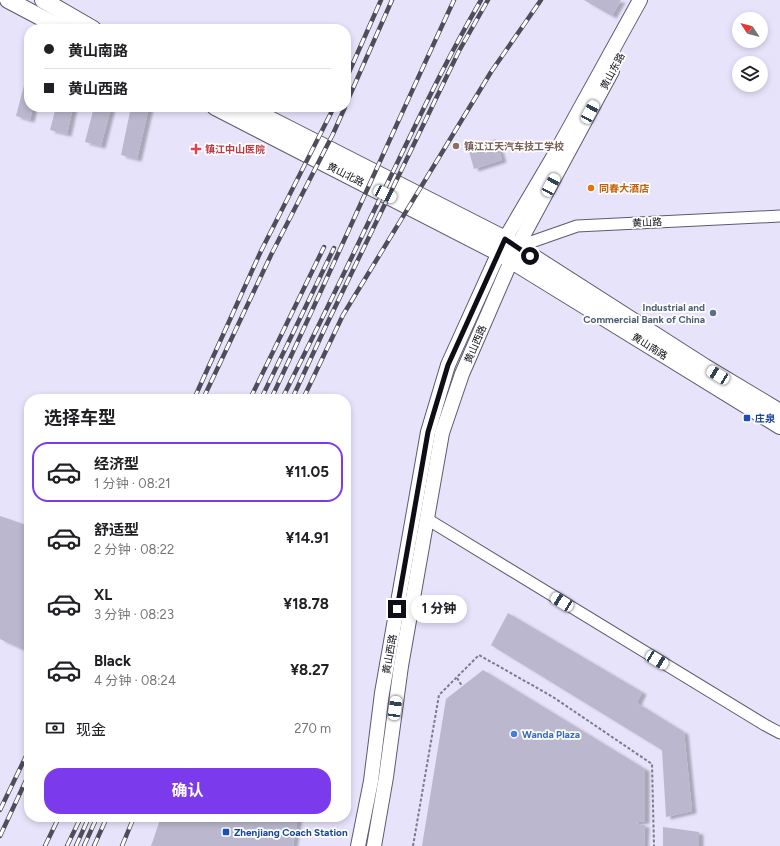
<!DOCTYPE html>
<html lang="zh">
<meta charset="utf-8">
<style>
body{margin:0;font-family:Figtree,"Noto Sans SC",sans-serif;background:#f2f2f2;color:#202124;height:100vh;display:flex;flex-direction:column;font-size:15px;white-space:nowrap}
*{box-sizing:border-box;margin:0}
p{font-size:13px;color:#757577}
.icon{flex:none;width:22px;height:22px;fill:none;stroke:currentColor;stroke-width:2;stroke-linecap:round;stroke-linejoin:round}
.map{position:relative;flex:1;overflow:hidden}
.sheet{position:absolute;left:24px;top:394px;width:327px;height:428px;display:flex;flex-direction:column;background:#fff;border-radius:16px;box-shadow:0 2px 6px #0003}
.sheet>*{flex:none}
.top-card{position:absolute;left:24px;top:24px;width:327px;height:88px;border-radius:16px;box-shadow:0 2px 6px #0003;display:grid;align-content:center;height:88px;padding:0 20px;background:#fff}
.needle{width:26px;rotate:306deg}
.controls{position:absolute;left:732px;top:12px;display:grid;gap:8px}
.controls a{display:grid;place-items:center;width:36px;height:36px;border-radius:50%;background:#fff;box-shadow:0 2px 6px #0003;font-size:20px}
.end{position:absolute;width:18px;height:18px;margin:-9px;border:5px solid #0f0d15;background:#fff;box-shadow:0 0 0 2px #fff}
.from{border-radius:50%}
.bubble{position:absolute;height:28px;border-radius:14px;background:#fff;box-shadow:0 2px 6px #0003;font-size:13px;font-weight:700;line-height:28px;text-align:center}
.car{position:absolute;width:12px;height:24px;margin:-12px -6px;border-radius:5px;box-shadow:0 0 3px 1px #0007;background:linear-gradient(#fff 24%,#345 0 40%,#fff 0 76%,#345 0 86%,#fff 0)}
.top-card b{display:flex;align-items:center;gap:14px;height:38px;font-size:15px}
.top-card b+b{border-top:1px solid #e0e0e0}
.top-card i{width:10px;height:10px;background:#202124}
ul{padding:0;list-style:none}
li{display:flex;align-items:center;gap:12px;height:60px;margin:0 8px 6px;padding:0 12px;border:2px solid transparent;border-radius:16px}
li div{flex:1}
li b{display:block;font-size:15px}
li em{font-style:normal;font-weight:700}
li.on{border-color:#7c3aed}
li>.icon{width:36px;height:36px;stroke-width:1.5}
h2{padding:0 20px;font-size:18px;line-height:48px}
.pay{display:flex;align-items:center;gap:10px;height:44px;padding:0 20px;font-size:15px}
.pay p{margin-inline-start:auto}
.primary-button{display:flex;gap:8px;margin-top:auto;padding:8px 20px}
.primary-button a{flex:1;height:46px;border-radius:16px;background:#7c3aed;color:#fff;font-size:16px;font-weight:700;line-height:46px;text-align:center}
.map>svg:first-child{display:block}
</style>
<div class="map">
<svg width="780" height="846" viewBox="0 0 780 846">
<defs>
<filter id="shadow"><feDropShadow dx="4.5" dy="2.5" stdDeviation="1" flood-color="#0004"/></filter>
</defs>
<rect width="100%" height="100%" fill="#e7e3fb"/>
<g fill="#bbb7ce" filter="url(#shadow)">
<path d="M 584,0 L 621,0 L 612,16 Z"/>
<path d="M 26,78 L 29,78 L 29,107 L 33,107 L 30,120 L 16,116 Z"/>
<path d="M 56,107 L 73,107 L 67,134 L 50,130 Z"/>
<path d="M 94,107 L 111,107 L 101,146 L 85,142 Z"/>
<path d="M 131,107 L 149,107 L 137,159 L 121,155 Z"/>
<path d="M 496,139 L 502,160 L 474,169 L 468,148 Z"/>
<path d="M 0,516 L 29,526 L 29,652 L 0,639 Z"/>
<path d="M 508,613 L 642,692 L 637,703 L 684,732 L 692,811 L 666,817 L 662,750 L 491,645 Z"/>
<path d="M 483,670 L 645,769 L 645,821 L 633,823 L 645,825 L 644,846 L 422,846 L 446,699 Z"/>
<path d="M 161,817 L 298,817 L 293,846 L 151,846 Z"/>
<path d="M 663,827 L 699,832 L 699,846 L 663,846 Z"/>
</g>
<g fill="none" stroke-linecap="round" stroke-linejoin="round">
<defs>
<g id="minor">
<path d="M 517,247 L 577,226 L 780,216"/>
<path d="M 427,519 L 765,725 L 780,733"/>
</g>
<g id="tertiary">
<path d="M 358,846 L 371,781 L 382,693 L 428,432 L 448,365 L 505,239 L 555,154 L 640,0"/>
<path d="M 374,846 L 386,777 L 401,666 L 442,433 L 462,374 L 517,247 L 612,71"/>
</g>
<g id="secondary">
<path d="M 8,0 L 63,29"/>
<path d="M 43,0 L 93,29"/>
<path d="M 215,107 L 499,253 L 780,426"/>
<path d="M 246,107 L 505,239 L 705,367 L 780,412"/>
</g>
</defs>
<use href="#minor" stroke="#5e5a6e" stroke-width="13"/>
<use href="#tertiary" stroke="#5e5a6e" stroke-width="16"/>
<use href="#secondary" stroke="#5e5a6e" stroke-width="18"/>
<g stroke="#7d7a8a" stroke-width="2" stroke-dasharray="3 2" stroke-linecap="butt">
<path d="M 457,678 L 462,686"/>
<path d="M 413,846 L 439,695 L 479,655 L 553,697 L 652,764 L 654,846"/>
</g>
<use href="#minor" stroke="#fff" stroke-width="11"/>
<use href="#tertiary" stroke="#fff" stroke-width="14"/>
<use href="#secondary" stroke="#fff" stroke-width="16"/>
<defs>
<g id="rail">
<path d="M 346,79 L 381,0"/>
<path d="M 346,104 L 392,0"/>
<path d="M 194,399 L 261,251 L 334,107"/>
<path d="M 203,399 L 271,255 L 333,134 L 345,107"/>
<path d="M 250,399 L 324,247"/>
<path d="M 261,399 L 334,248"/>
<path d="M 271,399 C 333,267 392,133 454,0"/>
<path d="M 282,399 C 312,339 342,278 371,217 C 407,144 440,70 481,0"/>
<path d="M 292,399 L 324,330 L 459,51 L 488,0"/>
<path d="M 303,399 L 343,315 L 491,72 L 541,0"/>
<path d="M 0,810 L 29,750"/>
<path d="M 0,836 L 29,774"/>
<path d="M 45,846 L 59,817"/>
<path d="M 67,846 L 81,817"/>
<path d="M 76,846 L 89,817"/>
<path d="M 84,846 L 97,817"/>
<path d="M 94,846 L 107,817"/>
<path d="M 122,846 L 134,817"/>
</g>
</defs>
<use href="#rail" stroke="#4f4d5a" stroke-width="4.5"/>
<use href="#rail" stroke="#fff" stroke-width="3" stroke-dasharray="9" stroke-linecap="butt"/>
</g>
<g fill="none" stroke-linecap="round" stroke-linejoin="round">
<path stroke="#0f0d15" stroke-width="5" d="M 397,609 L 428,432 L 448,365 L 505,239 L 530,256"/>
</g>
<circle fill="#8d6e63" stroke="#fff" stroke-width="1.5" cx="456" cy="146" r="4"/>
<path fill="#e0444e" stroke="#fff" stroke-width="1.5" d="M194 143h4v4h4v4h-4v4h-4v-4h-4v-4h4z"/>
<circle fill="#e8710a" stroke="#fff" stroke-width="1.5" cx="591" cy="188" r="4"/>
<circle fill="#5c6f8a" stroke="#fff" stroke-width="1.5" cx="713" cy="313" r="4"/>
<g fill="#1a4fb4" stroke="#fff" stroke-width="1.5">
<rect x="743" y="414" width="8" height="8" rx="2"/>
<rect x="222" y="828" width="8" height="8" rx="2"/>
</g>
<circle fill="#3f7fe0" stroke="#fff" stroke-width="1.5" cx="514" cy="734" r="4"/>
<g text-anchor="middle" stroke-width="3.5" stroke-linejoin="round" paint-order="stroke">
<g font-size="10" fill="#0f0d15" stroke="#fff">
<text transform="translate(612 71) rotate(-62)" y="4">黄山东路</text>
<text transform="translate(346 174) rotate(27)" y="4">黄山北路</text>
<text transform="translate(647 222) rotate(-3)" y="4">黄山路</text>
<text transform="translate(475 344) rotate(-67)" y="4">黄山西路</text>
<text transform="translate(650 346) rotate(32)" y="4">黄山南路</text>
<text transform="translate(389 654) rotate(-80)" y="4">黄山西路</text>
</g>
<g font-size="10" font-weight="bold" fill="#785e54" stroke="#fff" text-anchor="start">
<text x="464" y="150">镇江江天汽车技工学校</text>
</g>
<g font-size="10" font-weight="bold" fill="#be3a42" stroke="#fff" text-anchor="start">
<text x="205" y="153">镇江中山医院</text>
</g>
<g font-size="10" font-weight="bold" fill="#c56008" stroke="#fff" text-anchor="start">
<text x="599" y="192">同春大酒店</text>
</g>
<g font-size="10" font-weight="bold" fill="#4e5e75" stroke="#fff" text-anchor="end">
<text x="705" y="311">Industrial and<tspan x="705" dy="12">Commercial Bank of China</tspan></text>
</g>
<g font-size="10" font-weight="bold" fill="#164399" stroke="#fff" text-anchor="start">
<text x="755" y="422">庄泉</text>
<text x="234" y="836">Zhenjiang Coach Station</text>
</g>
<g font-size="10" font-weight="bold" fill="#366cbe" stroke="#fff" text-anchor="start">
<text x="522" y="738">Wanda Plaza</text>
</g>
</g>
</svg>
<div class="controls">
<a><svg class="needle" viewBox="-14 -14 28 28"><path d="M0-13l5 13h-10z" fill="#e53935"/><path d="M0 13l5-13h-10z" fill="#757577"/></svg></a>
<a><svg class="icon" aria-label="layers" viewBox="0 0 24 24"><path d="M12 4l9 5-9 5-9-5zM3 14l9 5 9-5"/></svg></a>
</div>
<i class="end from" style="left:530px;top:256px"></i>
<i class="end" style="left:397px;top:609px"></i>
<div class="bubble" style="left:411px;top:595px;width:56px">1 分钟</div>
<i class="car" style="left:590px;top:112px;rotate:28deg"></i>
<i class="car" style="left:551px;top:185px;rotate:28deg"></i>
<i class="car" style="left:385px;top:194px;rotate:117deg"></i>
<i class="car" style="left:718px;top:375px;rotate:301deg"></i>
<i class="car" style="left:562px;top:602px;rotate:302deg"></i>
<i class="car" style="left:657px;top:660px;rotate:121deg"></i>
<i class="car" style="left:395px;top:708px;rotate:8deg"></i>
<div class="top-card">
<b><i class="from"></i>黄山南路</b>
<b><i></i>黄山西路</b>
</div>
<section class="sheet">
<h2>选择车型</h2>
<ul>
<li class="on"><svg class="icon" aria-label="car" viewBox="0 0 24 24"><path d="M5 17H2v-5l4-1 3-4h7l3 4 3 1v5h-3M9 17h6M6 11h13"/><circle cx="7" cy="17" r="2"/><circle cx="17" cy="17" r="2"/></svg><div><b>经济型</b><p>1 分钟 · 08:21</p></div><em>¥11.05</em></li>
<li><svg class="icon" aria-label="car" viewBox="0 0 24 24"><path d="M5 17H2v-5l4-1 3-4h7l3 4 3 1v5h-3M9 17h6M6 11h13"/><circle cx="7" cy="17" r="2"/><circle cx="17" cy="17" r="2"/></svg><div><b>舒适型</b><p>2 分钟 · 08:22</p></div><em>¥14.91</em></li>
<li><svg class="icon" aria-label="car" viewBox="0 0 24 24"><path d="M5 17H2v-5l4-1 3-4h7l3 4 3 1v5h-3M9 17h6M6 11h13"/><circle cx="7" cy="17" r="2"/><circle cx="17" cy="17" r="2"/></svg><div><b>XL</b><p>3 分钟 · 08:23</p></div><em>¥18.78</em></li>
<li><svg class="icon" aria-label="car" viewBox="0 0 24 24"><path d="M5 17H2v-5l4-1 3-4h7l3 4 3 1v5h-3M9 17h6M6 11h13"/><circle cx="7" cy="17" r="2"/><circle cx="17" cy="17" r="2"/></svg><div><b>Black</b><p>4 分钟 · 08:24</p></div><em>¥8.27</em></li>
</ul>
<div class="pay"><svg class="icon" aria-label="cash" viewBox="0 0 24 24"><path d="M3 7h18v10H3z"/><circle cx="12" cy="12" r="2"/></svg>现金<p>270 m</p></div>
<div class="primary-button"><a>确认</a></div>
</section>
</div>
